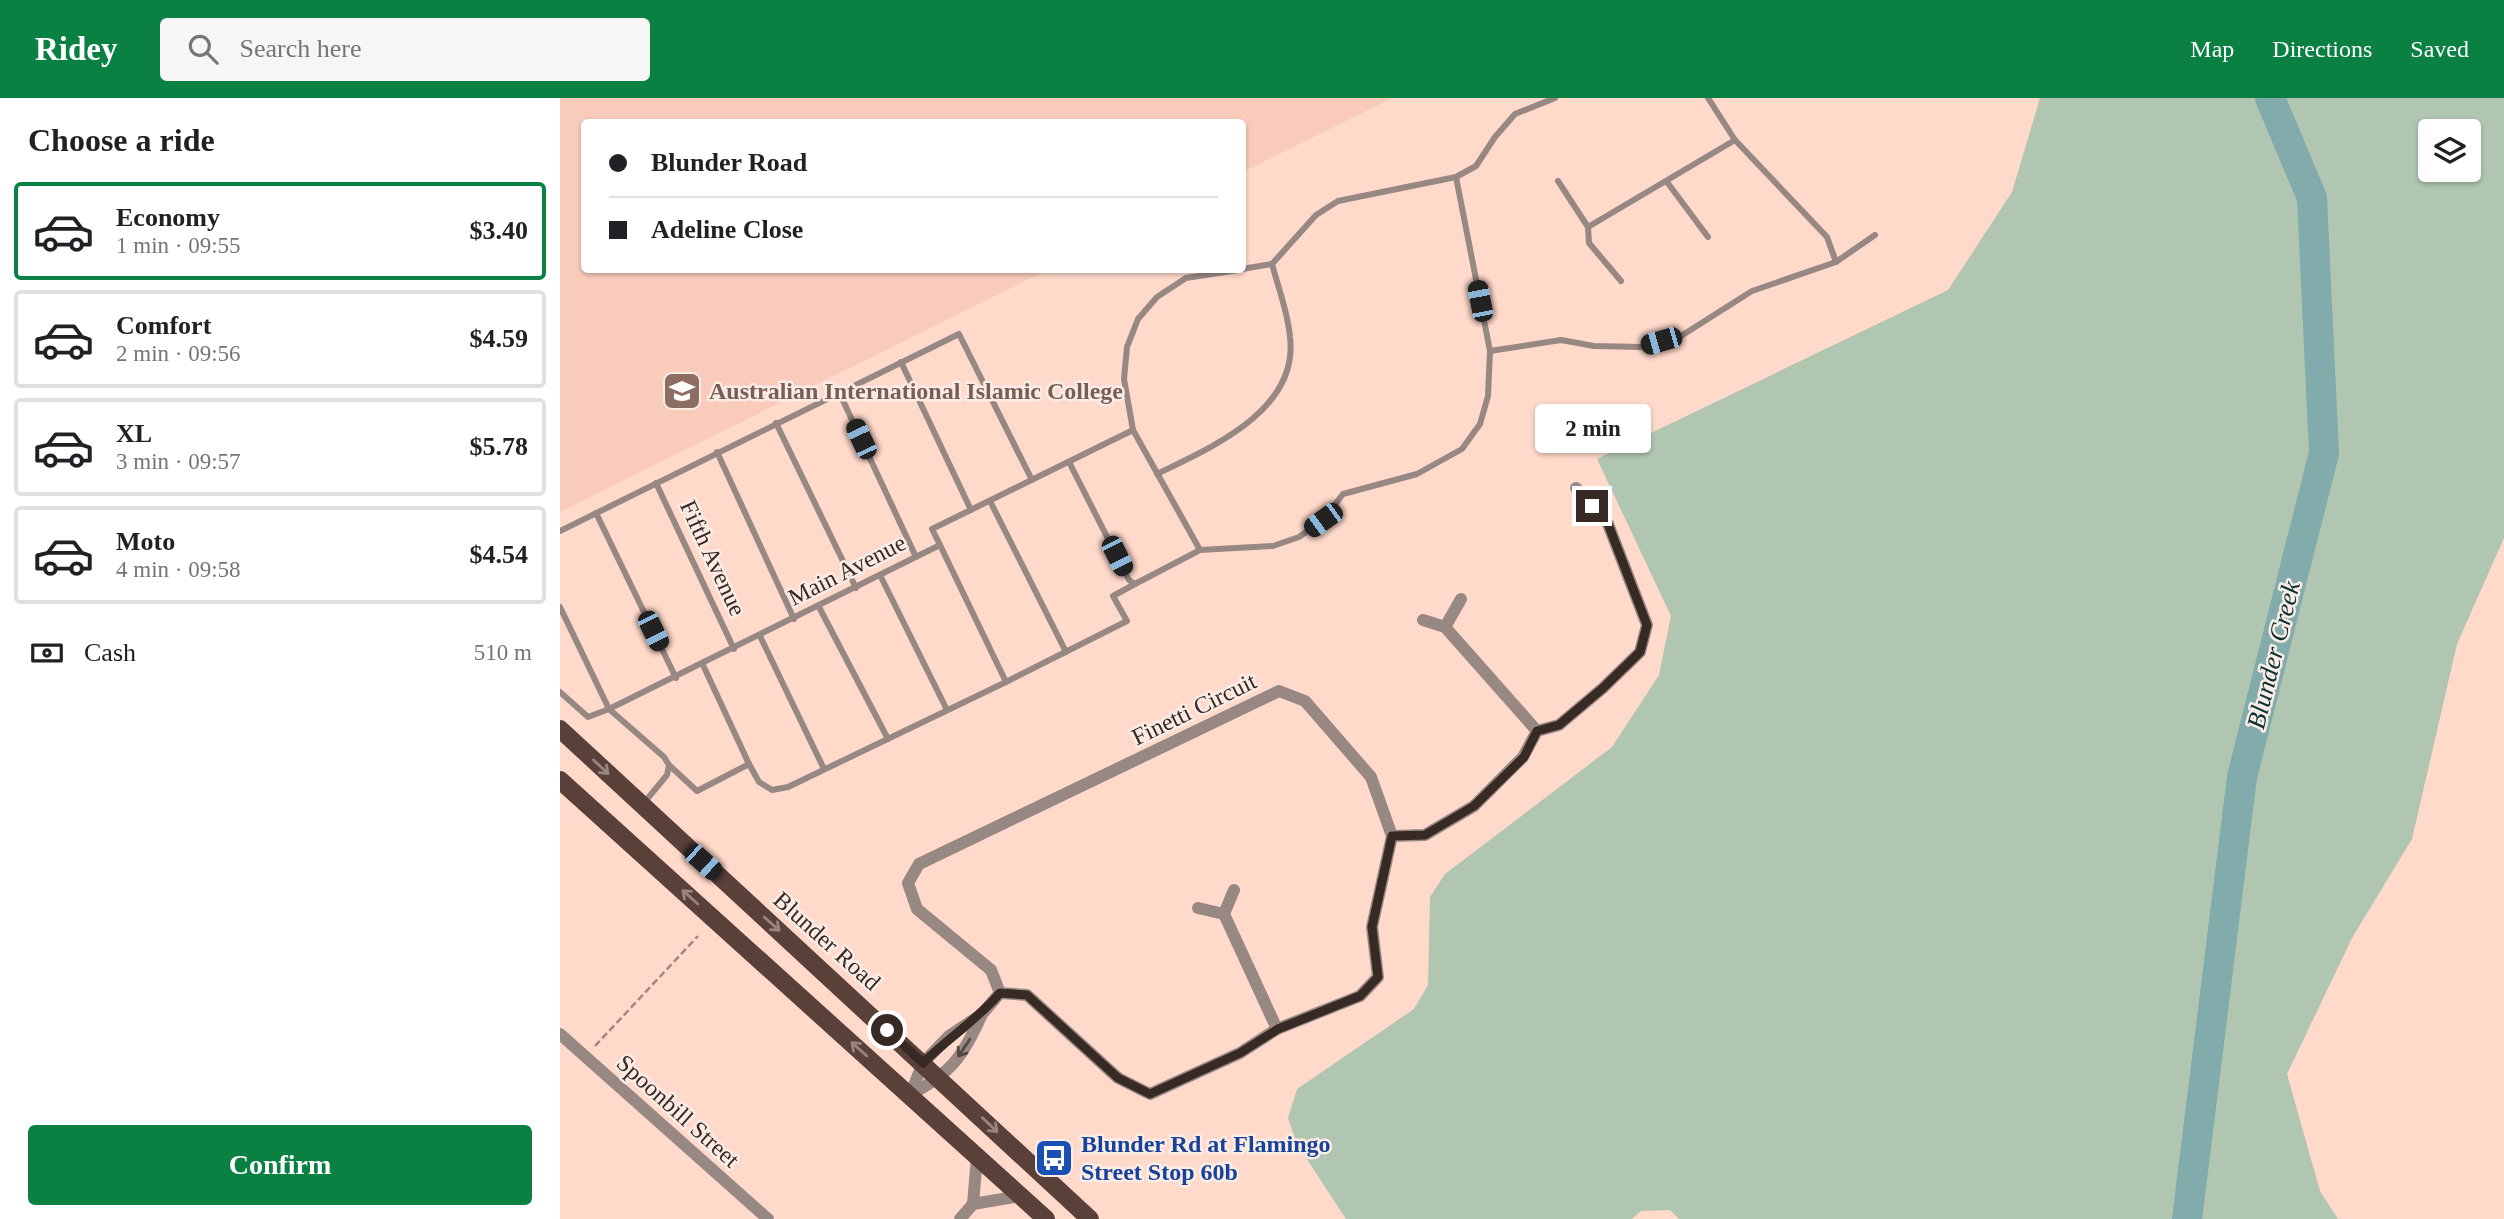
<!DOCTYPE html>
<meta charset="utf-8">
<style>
body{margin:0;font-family:Georgia,serif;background:#f6f6f6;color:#202124;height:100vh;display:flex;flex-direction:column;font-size:26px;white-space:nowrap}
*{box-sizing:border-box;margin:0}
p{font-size:23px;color:#757577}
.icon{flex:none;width:38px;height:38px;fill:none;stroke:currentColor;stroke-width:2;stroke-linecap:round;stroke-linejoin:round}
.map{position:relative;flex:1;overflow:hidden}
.drawer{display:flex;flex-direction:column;background:#fff;width:560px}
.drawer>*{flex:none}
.hud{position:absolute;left:21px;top:21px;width:665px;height:154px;border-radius:7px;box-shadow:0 2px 5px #0004;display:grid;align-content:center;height:154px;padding:0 28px;background:#fff}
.fabs{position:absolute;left:1858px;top:21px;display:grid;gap:14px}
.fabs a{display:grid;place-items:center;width:63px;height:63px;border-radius:7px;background:#fff;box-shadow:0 2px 5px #0004;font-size:35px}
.end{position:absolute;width:32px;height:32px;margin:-16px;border:9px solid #372924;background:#fff;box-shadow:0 0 0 4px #fff}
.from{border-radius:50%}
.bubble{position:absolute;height:49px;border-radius:7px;background:#fff;box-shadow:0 2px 5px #0004;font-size:23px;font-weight:600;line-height:49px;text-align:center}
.car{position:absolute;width:21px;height:42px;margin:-21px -10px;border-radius:9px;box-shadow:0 0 5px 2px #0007;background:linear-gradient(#222 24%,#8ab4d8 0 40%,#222 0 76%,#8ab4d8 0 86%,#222 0)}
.hud b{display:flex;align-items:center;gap:24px;height:66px;font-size:26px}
.hud b+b{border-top:2px solid #e0e0e0}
.hud i{width:18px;height:18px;background:#202124}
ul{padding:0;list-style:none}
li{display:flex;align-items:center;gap:21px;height:98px;margin:0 14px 10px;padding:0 14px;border:4px solid #e0e0e0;border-radius:7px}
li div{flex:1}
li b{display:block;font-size:26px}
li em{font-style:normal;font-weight:600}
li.current{border-color:#0b8043}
li>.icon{width:63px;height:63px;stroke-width:1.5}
h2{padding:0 28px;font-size:32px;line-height:84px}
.pay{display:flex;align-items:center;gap:18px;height:77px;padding:0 28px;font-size:26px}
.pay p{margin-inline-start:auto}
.action{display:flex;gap:14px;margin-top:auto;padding:14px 28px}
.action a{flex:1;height:80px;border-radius:7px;background:#0b8043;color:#fff;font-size:28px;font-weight:600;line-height:80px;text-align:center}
header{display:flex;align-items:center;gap:42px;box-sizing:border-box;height:98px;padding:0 35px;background:#0b8043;color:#fff}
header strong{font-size:33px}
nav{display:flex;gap:38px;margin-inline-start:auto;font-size:24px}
.search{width:490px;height:63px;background:#f6f6f6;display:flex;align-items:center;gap:18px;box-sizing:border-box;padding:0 24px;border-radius:7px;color:#757577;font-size:26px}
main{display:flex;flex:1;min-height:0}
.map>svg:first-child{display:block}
</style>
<header>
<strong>Ridey</strong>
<div class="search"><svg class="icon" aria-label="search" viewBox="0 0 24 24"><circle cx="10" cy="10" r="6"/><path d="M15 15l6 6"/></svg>Search here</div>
<nav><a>Map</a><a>Directions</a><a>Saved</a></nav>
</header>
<main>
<section class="drawer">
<h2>Choose a ride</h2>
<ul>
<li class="current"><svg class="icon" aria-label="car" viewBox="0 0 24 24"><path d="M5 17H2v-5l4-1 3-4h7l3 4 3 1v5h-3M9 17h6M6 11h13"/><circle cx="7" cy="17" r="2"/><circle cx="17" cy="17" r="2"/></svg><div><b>Economy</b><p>1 min · 09:55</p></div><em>$3.40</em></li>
<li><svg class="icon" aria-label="car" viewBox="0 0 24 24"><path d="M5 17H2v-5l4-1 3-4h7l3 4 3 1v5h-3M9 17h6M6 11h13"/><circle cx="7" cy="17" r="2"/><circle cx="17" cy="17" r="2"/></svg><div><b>Comfort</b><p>2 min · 09:56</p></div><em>$4.59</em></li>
<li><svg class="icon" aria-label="car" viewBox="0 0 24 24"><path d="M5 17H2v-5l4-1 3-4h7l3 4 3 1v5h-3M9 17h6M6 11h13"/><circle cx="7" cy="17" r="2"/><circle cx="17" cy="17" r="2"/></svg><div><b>XL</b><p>3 min · 09:57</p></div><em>$5.78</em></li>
<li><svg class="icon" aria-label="car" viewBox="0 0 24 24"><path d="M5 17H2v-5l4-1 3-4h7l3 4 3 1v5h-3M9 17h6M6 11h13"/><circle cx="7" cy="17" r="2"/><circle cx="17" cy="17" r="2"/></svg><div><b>Moto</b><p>4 min · 09:58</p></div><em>$4.54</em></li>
</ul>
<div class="pay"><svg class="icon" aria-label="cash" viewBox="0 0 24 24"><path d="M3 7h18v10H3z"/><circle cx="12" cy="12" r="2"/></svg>Cash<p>510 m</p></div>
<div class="action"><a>Confirm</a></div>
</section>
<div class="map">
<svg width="1944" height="1121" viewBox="0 0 1944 1121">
<rect width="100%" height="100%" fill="#ffd9ca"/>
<path fill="#f9cbba" d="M 0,0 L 832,0 L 683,74 L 682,24 L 24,24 L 24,172 L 487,172 L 0,414 Z"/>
<path fill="#b0c6b1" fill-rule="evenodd" d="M 1480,0 L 1944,0 L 1944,440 L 1897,546 L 1852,741 L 1792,840 L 1727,976 L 1760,1093 L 1778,1121 L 1119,1121 L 1110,1112 L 1081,1113 L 1072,1121 L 786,1121 L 737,1046 L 728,1020 L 737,991 L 854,911 L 868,887 L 870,799 L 885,776 L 1052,649 L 1099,577 L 1111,518 L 1037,361 L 1388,192 L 1452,94 ZM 1871,33 L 1909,33 L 1909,72 L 1871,72 Z"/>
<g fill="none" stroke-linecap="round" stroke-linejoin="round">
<path stroke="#82abac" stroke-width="30" d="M 1627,1121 L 1682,679 L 1764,355 L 1752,100 L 1710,0"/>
<path stroke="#a0867b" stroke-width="2.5" stroke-dasharray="7 3.5" stroke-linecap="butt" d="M 35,948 L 138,838"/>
<g stroke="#988884" stroke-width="6">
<path d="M 1148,0 L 1175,42 L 1267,139 L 1276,164"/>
<path d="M 998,83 L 1028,129 L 1029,145 L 1061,183"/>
<path d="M 1107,84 L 1148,139"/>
<path d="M 1028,129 L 1175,42"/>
<path d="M 682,171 L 712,166 L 756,117 L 778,103 L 896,79 L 916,68 L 935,39 L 955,16 L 995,0"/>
<path d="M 930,253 L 1001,242 L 1034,248 L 1081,249 L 1121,238 L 1192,193 L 1276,164 L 1315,137"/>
<path d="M 341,264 L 411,412"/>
<path d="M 279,294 L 356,459"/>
<path d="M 216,325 L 296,490"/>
<path d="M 157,354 L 234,521"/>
<path d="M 509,364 L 569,482 L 575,486 L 640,452 L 713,448 L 739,439 L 763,422 L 783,396 L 857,376 L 902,351 L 920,326 L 928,298 L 930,253 L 896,79"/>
<path d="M 597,376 C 650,350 739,313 730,239 C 728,214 718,189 712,166"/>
<path d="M 96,385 L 174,551"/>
<path d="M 430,403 L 506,554"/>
<path d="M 36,415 L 116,580"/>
<path d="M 0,433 L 399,236 L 472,382"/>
<path d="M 380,447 L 446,584 L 567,523 L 553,498 L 575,486"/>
<path d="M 640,452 L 573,332 L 564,281 L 567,249 L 578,221 L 597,199 L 626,180 L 678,172"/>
<path d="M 320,477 L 387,612"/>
<path d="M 0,509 L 49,611 L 104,659 L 109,667 L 107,677 L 83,706"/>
<path d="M 259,509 L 328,641"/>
<path d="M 200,538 L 264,671"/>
<path d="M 0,594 L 28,619 L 49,611 L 380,447 L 372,431 L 573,332"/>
<path d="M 189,666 L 199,684 L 212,692 L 228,689 L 446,584"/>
<path d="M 109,667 L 137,693 L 189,666 L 143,567"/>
</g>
<g stroke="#988884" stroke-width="12">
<path d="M 885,529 L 901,501"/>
<path d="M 719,593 L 745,603 L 811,679 L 832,738 L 812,829 L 818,879 L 800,898 L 717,931 L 680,955 L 590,996 L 558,980 L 467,897 L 440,895 L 431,872 L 357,811 L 348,785 L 359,766 Z"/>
<path d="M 977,633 L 999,627 L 1043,590 L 1080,554 L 1087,527 L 1048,426 L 1016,390"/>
<path d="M 832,738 L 865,737 L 914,708 L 963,659 L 977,633 L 885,529 L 863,522"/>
<path d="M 674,792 L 664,816 L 717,931"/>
<path d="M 638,810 L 664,816"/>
<path d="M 0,936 L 208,1121"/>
<path d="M 350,997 L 363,965 L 389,938 L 422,916 L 440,895"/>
<path d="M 350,997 C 391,975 403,959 422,916"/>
<path d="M 413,1106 L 417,1059"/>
<path d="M 400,1121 L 413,1106 L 460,1098"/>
</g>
<g stroke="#594039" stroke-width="18">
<path d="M 0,631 L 530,1121"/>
<path d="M 0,682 L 486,1121"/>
</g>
</g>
<defs><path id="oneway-shaft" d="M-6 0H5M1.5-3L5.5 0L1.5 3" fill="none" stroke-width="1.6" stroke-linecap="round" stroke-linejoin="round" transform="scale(1.75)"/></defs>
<g stroke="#9a857e">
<use href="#oneway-shaft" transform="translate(41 669) rotate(43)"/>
<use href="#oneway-shaft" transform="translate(130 799) rotate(-138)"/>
<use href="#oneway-shaft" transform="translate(212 826) rotate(42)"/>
<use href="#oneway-shaft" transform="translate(299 951) rotate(-138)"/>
<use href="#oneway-shaft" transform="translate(430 1027) rotate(43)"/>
</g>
<use stroke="#544641" href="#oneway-shaft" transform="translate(404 950) rotate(124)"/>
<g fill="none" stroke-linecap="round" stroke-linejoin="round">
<path stroke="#372924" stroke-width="9" d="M 327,932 L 363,965 C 388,940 417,922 440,895 L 467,897 L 558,980 L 590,996 L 680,955 L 718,931 L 800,898 L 818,879 L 812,829 L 832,738 L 865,737 L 914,708 L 964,659 L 977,633 L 999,627 L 1043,590 L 1080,554 L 1087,527 L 1048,426 L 1032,408"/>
</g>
<defs>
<symbol id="school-square" viewBox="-11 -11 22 22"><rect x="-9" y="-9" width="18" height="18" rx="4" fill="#8d6e63" stroke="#fbece6"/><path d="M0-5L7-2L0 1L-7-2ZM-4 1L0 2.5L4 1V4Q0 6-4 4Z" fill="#fff"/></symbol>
<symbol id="bus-square" viewBox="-11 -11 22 22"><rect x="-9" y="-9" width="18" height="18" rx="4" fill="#1a4fb4" stroke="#fbece6"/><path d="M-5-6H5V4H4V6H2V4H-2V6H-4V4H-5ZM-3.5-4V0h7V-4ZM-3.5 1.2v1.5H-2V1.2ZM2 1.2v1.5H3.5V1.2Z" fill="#fff"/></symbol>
</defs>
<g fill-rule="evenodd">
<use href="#school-square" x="100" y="271" width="44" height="44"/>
<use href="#bus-square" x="472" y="1038" width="44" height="44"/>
</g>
<g text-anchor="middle" stroke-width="5" stroke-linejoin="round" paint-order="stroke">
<g font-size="24" font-weight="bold" fill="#785e54" stroke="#fbece6" text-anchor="start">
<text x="149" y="301">Australian International Islamic College</text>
</g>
<g font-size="24" fill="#372924" stroke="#fbece6">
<text transform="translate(153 460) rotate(65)" y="8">Fifth Avenue</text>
<text transform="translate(287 472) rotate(-27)" y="8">Main Avenue</text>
<text transform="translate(634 611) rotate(-26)" y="8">Finetti Circuit</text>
<text transform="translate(267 843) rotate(42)" y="8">Blunder Road</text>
<text transform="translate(118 1013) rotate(42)" y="8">Spoonbill Street</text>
</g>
<g font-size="24" font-weight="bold" fill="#164399" stroke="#fbece6" text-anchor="start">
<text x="521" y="1054">Blunder Rd at Flamingo<tspan x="521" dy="28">Street Stop 60b</tspan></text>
</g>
<g font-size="26" font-style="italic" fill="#063132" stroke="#fbece6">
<text transform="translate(1713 557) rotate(-76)" y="9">Blunder Creek</text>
</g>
</g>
</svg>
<div class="fabs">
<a><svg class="icon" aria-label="layers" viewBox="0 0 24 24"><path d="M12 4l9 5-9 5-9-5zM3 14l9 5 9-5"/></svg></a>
</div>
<i class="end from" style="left:327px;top:932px"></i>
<i class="end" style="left:1032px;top:408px"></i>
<div class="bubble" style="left:975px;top:306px;width:116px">2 min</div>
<i class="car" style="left:920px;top:203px;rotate:349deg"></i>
<i class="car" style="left:1101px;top:243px;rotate:254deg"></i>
<i class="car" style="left:301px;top:341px;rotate:335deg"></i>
<i class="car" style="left:763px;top:422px;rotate:234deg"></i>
<i class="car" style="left:557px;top:458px;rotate:153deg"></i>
<i class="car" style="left:93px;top:533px;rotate:154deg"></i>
<i class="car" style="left:143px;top:764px;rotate:132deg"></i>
<div class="hud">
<b><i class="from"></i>Blunder Road</b>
<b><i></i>Adeline Close</b>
</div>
</div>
</main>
